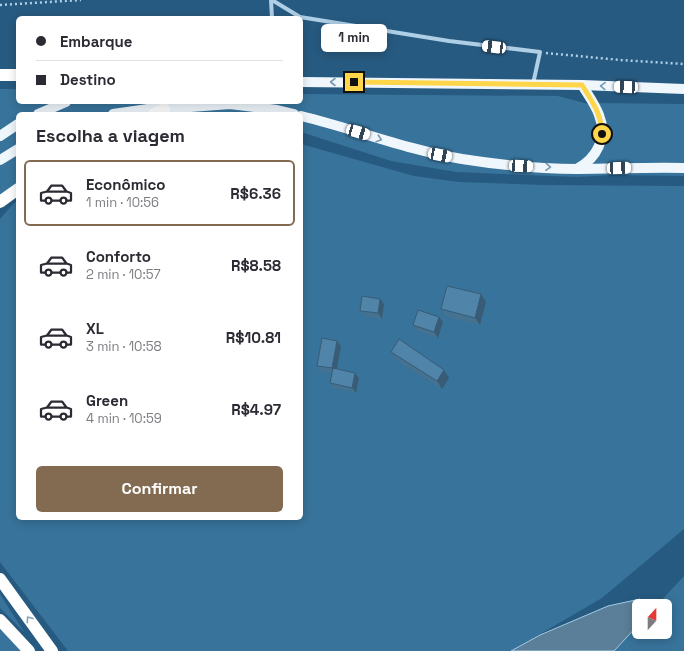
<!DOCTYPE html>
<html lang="pt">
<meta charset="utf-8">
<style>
body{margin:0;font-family:"Space Grotesk",sans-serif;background:#f7f7f7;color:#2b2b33;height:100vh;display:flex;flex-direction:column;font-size:15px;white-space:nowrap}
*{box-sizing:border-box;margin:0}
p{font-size:13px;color:#7c7c81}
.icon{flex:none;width:22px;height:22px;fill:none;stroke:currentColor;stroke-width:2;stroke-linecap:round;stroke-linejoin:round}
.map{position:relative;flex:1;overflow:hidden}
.drawer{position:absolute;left:16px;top:112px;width:287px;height:408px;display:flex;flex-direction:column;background:#fff;border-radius:6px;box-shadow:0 2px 10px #0003}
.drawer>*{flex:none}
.hud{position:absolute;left:16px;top:16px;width:287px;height:88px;border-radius:6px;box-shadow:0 2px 10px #0003;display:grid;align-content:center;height:88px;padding:0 20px;background:#fff}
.needle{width:26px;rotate:21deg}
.fabs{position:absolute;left:632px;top:599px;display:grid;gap:8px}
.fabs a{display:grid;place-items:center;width:40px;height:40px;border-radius:6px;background:#fff;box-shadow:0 2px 10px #0003;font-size:20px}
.end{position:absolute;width:18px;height:18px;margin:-9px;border:5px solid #ffd54a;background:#111;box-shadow:0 0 0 2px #111}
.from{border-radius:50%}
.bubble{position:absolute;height:28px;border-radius:6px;background:#fff;box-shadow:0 2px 10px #0003;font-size:13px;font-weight:700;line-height:28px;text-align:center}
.car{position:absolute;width:12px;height:24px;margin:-12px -6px;border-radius:5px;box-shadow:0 0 3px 1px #0007;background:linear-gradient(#fff 24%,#345 0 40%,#fff 0 76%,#345 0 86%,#fff 0)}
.hud b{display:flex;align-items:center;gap:14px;height:38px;font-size:15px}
.hud b+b{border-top:1px solid #e1e1e2}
.hud i{width:10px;height:10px;background:#2b2b33}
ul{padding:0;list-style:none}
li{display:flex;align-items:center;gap:12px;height:66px;margin:0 8px 6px;padding:0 12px;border:2px solid transparent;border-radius:6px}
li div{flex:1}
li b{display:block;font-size:15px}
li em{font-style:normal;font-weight:700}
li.on{border-color:#836b51}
li>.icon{width:36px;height:36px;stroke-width:1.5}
h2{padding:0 20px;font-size:18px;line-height:48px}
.primary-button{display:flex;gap:8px;margin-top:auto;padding:8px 20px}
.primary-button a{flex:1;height:46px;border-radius:6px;background:#836b51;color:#fff;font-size:16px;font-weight:700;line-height:46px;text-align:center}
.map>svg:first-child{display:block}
</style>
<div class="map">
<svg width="684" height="651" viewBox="0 0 684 651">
<rect width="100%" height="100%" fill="#275a80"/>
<g fill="#38739b">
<path d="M 0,89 L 18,89 L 18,102 L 301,102 L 301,94 L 558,96 L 588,104 L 599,117 L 600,140 L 579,175 L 598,157 L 606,143 L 605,116 L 596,103 L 684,104 L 684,176 L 612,175 L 577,177 L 456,172 L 391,161 L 301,132 L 301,114 L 18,114 L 18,192 L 0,205 Z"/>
<path d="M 301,144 L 414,176 L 459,182 L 543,185 L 684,186 L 684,529 L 602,598 L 511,651 L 68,651 L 0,562 L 0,219 L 14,203 L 18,201 L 18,518 L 301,518 Z"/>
<path d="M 684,576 L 684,651 L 614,651 L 639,624 L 639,632 L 665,632 L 665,606 L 656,606 Z"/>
<path d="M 0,594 L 24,632 L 0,608 Z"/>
<path d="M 0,620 L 29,651 L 0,651 Z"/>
</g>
<path fill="#5b7f98" stroke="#a3cce6" d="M 640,599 L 645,606 L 639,606 L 639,624 L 614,651 L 511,651 L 540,635 L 608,606 Z"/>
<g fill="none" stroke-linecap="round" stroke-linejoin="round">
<g stroke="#afcfe6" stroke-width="2.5" stroke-dasharray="2 3" stroke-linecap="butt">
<path d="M 0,5 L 81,0"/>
<path d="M 546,53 L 620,60 L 684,64"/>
</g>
<g stroke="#afcfe6" stroke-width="4">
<path d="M 271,0 L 272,18"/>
<path d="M 272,0 L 300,17 L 449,41 L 540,52 L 533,84"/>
</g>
<g stroke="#eff7fd" stroke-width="10">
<path d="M 301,82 L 582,85 L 684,89"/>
<path d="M 38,114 L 66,102"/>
<path d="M 113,114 L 148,109 L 164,109 L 230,104 L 277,110 L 294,114"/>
<path d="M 301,116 C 355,129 407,150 462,159 C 500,165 540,169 578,169 C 613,169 648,167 684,168"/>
<path d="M 0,136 L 18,124"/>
<path d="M 0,160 L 18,149"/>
<path d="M 577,169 C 597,158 608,137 599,115 C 595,104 588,95 582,85"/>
</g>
<g stroke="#fff" stroke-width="12">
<path d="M 0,75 L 18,75"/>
<path d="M 154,114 L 164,109"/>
<path d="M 0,202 L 18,189"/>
<path d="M 0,579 L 52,651"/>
<path d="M 0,620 L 29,651"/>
</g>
</g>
<g fill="#457290">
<path d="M 481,294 L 486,302 L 480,325 L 446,317 L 441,309 Z"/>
<path d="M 380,299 L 384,304 L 382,319 L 364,316 L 360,311 Z"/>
<path d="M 443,322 L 438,338 L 417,331 L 413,325 Z"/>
<path d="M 341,346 L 337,369 L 359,378 L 356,393 L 334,388 L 330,383 L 332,373 L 320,371 L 317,366 Z"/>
<path d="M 391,352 L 449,378 L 442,389 L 396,360 Z"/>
</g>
<g fill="#385c76">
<path d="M 481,294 L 486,302 L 480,325 L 475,318 Z"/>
<path d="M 380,299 L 384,304 L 382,319 L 378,313 Z"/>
<path d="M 439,317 L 443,322 L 438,338 L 434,332 Z"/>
<path d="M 337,341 L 341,346 L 336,374 L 332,368 Z"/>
<path d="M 444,370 L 449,378 L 442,389 L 437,381 Z"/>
<path d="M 355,373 L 359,378 L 356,393 L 352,388 Z"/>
</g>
<g fill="#5084a8" stroke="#385c76">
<path d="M 447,286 L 481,294 L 475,318 L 441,309 Z"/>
<path d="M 362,296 L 380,299 L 378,313 L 360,311 Z"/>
<path d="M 418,310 L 439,317 L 434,332 L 413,325 Z"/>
<path d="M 322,338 L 337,341 L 332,368 L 317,366 Z"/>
<path d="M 399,339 L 444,370 L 437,381 L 391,352 Z"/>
<path d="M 333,368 L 355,373 L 352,388 L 330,383 Z"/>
</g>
<defs><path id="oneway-chevron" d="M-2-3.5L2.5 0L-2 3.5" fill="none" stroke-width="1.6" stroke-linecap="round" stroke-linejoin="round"/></defs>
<g stroke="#7799b2">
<use href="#oneway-chevron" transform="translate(333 82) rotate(-180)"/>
<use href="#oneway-chevron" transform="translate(603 86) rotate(-178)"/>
<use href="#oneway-chevron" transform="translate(379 139) rotate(18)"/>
<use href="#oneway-chevron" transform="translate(548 167) rotate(3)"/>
</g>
<use stroke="#88a4b9" href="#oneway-chevron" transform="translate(29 619) rotate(-126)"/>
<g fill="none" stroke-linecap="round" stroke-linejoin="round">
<path stroke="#ffd54a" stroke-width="5" d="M 354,82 L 582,85 C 593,103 601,113 602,134"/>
</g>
</svg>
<div class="fabs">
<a><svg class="needle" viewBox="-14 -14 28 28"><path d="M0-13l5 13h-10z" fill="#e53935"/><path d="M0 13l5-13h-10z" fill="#7c7c81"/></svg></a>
</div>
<i class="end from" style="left:602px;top:134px"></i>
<i class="end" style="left:354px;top:82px"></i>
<div class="bubble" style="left:321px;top:24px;width:66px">1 min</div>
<i class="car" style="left:494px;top:47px;rotate:277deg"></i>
<i class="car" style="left:626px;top:87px;rotate:272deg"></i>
<i class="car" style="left:358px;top:132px;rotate:106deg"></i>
<i class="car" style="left:440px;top:155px;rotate:101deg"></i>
<i class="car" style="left:521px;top:166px;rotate:93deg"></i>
<i class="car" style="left:619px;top:168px;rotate:88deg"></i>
<div class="hud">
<b><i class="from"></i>Embarque</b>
<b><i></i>Destino</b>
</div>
<section class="drawer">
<h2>Escolha a viagem</h2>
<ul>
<li class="on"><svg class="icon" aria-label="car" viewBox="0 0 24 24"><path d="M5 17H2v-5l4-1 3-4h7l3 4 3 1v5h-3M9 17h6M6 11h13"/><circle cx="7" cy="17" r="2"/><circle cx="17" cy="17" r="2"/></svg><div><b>Econômico</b><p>1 min · 10:56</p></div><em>R$6.36</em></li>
<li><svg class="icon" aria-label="car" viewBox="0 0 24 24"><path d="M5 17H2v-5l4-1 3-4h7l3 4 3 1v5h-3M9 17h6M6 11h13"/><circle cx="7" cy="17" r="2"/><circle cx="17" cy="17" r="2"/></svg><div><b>Conforto</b><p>2 min · 10:57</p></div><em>R$8.58</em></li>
<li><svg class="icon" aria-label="car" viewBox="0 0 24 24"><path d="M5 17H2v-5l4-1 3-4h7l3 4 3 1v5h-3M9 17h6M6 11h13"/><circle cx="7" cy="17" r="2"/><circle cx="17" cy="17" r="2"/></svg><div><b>XL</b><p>3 min · 10:58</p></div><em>R$10.81</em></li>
<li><svg class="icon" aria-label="car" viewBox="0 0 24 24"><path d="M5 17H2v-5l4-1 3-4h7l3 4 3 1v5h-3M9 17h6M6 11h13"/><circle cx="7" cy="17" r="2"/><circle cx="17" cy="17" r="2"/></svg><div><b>Green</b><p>4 min · 10:59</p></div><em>R$4.97</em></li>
</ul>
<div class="primary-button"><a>Confirmar</a></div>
</section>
</div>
